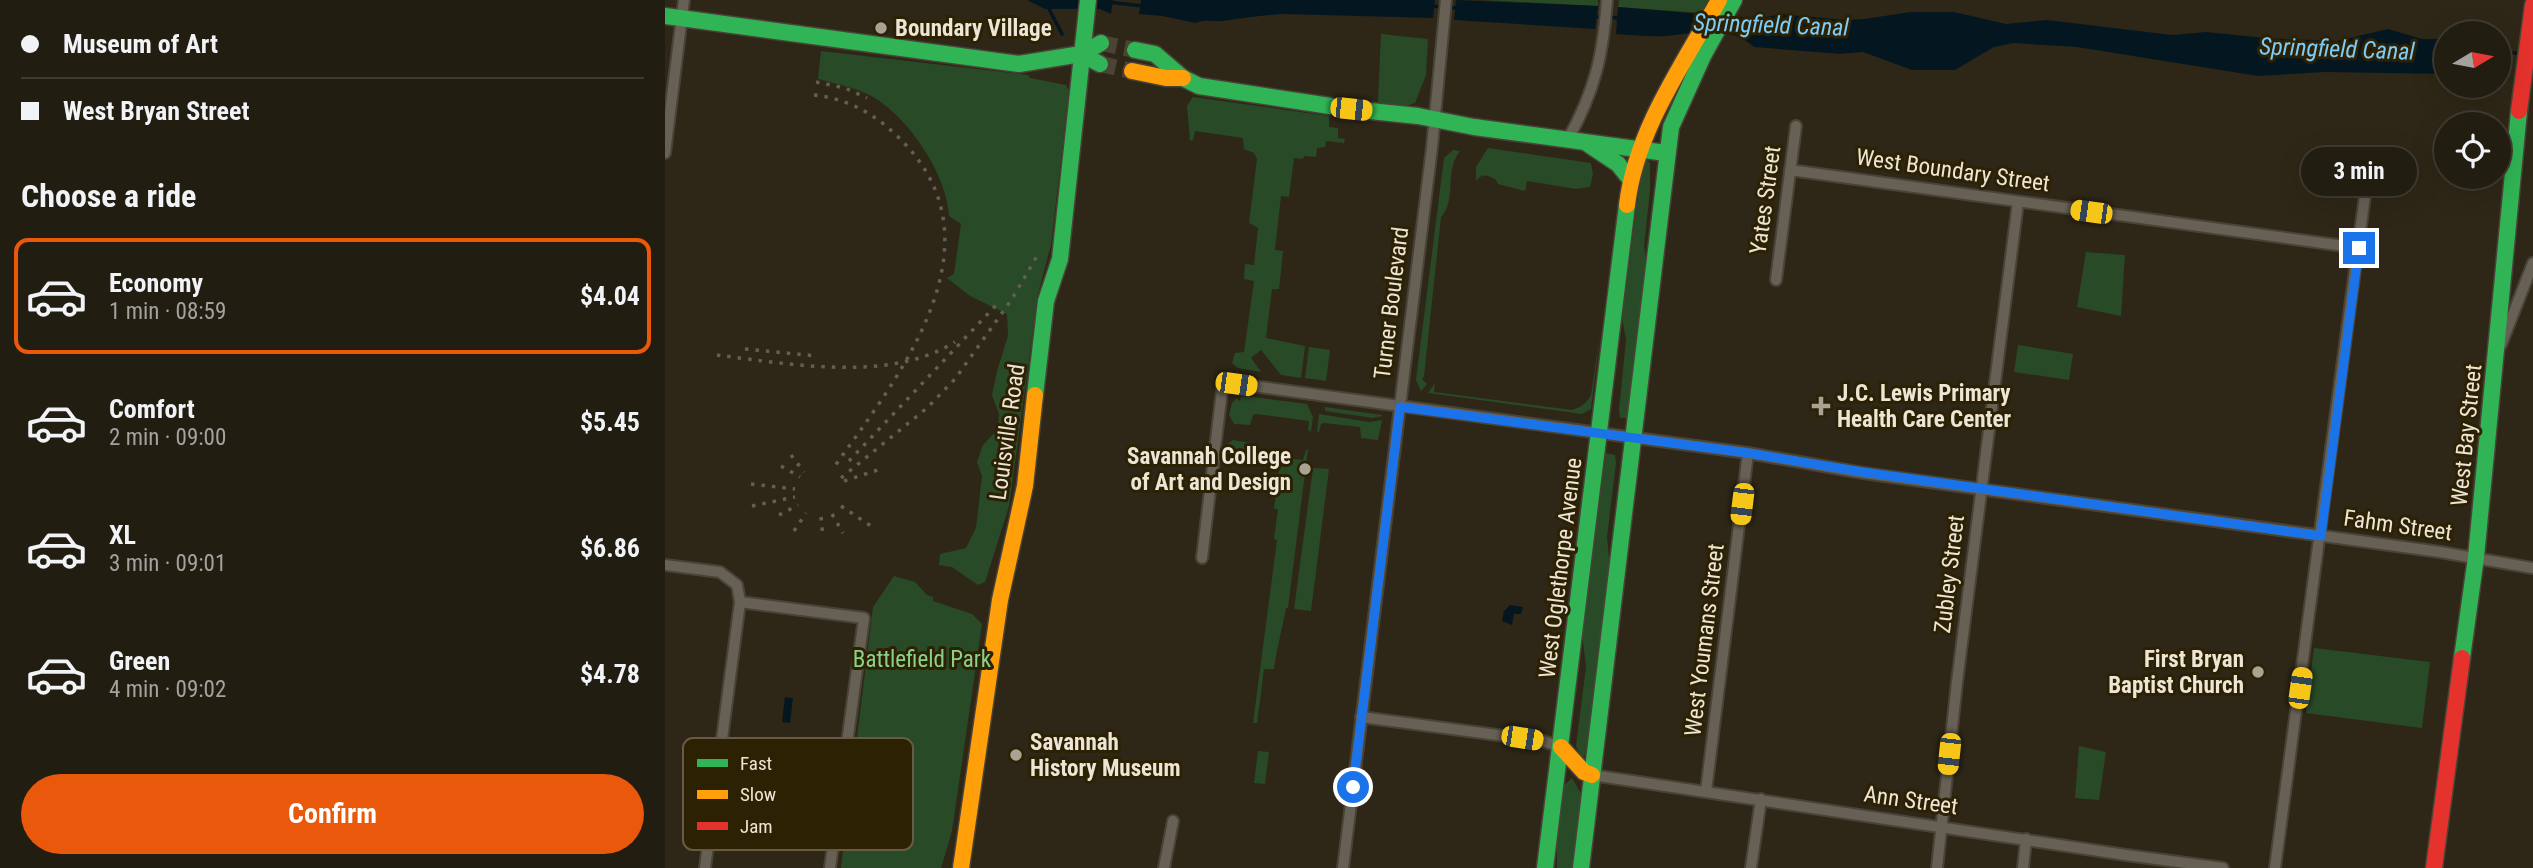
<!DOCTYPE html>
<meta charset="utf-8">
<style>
body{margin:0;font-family:"Roboto Condensed",sans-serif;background:#2a261a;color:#f1f3f6;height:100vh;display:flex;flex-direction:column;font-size:26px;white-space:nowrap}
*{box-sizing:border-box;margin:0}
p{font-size:23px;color:#a2a29f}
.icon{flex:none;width:38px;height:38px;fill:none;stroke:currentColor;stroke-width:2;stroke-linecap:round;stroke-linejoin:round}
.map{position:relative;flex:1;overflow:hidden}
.panel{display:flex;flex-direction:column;background:#221d11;width:665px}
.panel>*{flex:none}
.banner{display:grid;align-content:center;height:154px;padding:0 21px;background:#221d11}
.needle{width:46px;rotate:80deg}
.fabs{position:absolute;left:1769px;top:21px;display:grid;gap:14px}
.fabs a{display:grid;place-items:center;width:77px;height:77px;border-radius:50%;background:#221d11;box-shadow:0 7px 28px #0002,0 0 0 2px #3f3b31;font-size:35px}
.end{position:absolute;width:32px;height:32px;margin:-16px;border:9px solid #1a73e8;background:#fff;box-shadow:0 0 0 4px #fff}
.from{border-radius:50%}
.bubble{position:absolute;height:49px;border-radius:24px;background:#221d11;box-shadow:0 7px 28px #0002,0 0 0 2px #3f3b31;font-size:23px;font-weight:700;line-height:49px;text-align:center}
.car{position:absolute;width:21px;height:42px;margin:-21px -10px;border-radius:9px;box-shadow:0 0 5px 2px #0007;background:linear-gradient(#f5c518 24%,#345 0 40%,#f5c518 0 76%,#345 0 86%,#f5c518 0)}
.banner b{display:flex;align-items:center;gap:24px;height:66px;font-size:26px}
.banner b+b{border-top:2px solid #3f3b31}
.banner i{width:18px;height:18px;background:#f1f3f6}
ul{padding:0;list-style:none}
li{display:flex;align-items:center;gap:21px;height:116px;margin:0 14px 10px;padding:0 7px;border:4px solid transparent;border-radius:14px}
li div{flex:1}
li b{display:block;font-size:26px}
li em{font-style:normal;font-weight:700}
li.current{border-color:#ea580c}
li>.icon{width:63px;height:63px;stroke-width:1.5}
h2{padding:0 21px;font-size:32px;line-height:84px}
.action{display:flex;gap:14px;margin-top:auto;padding:14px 21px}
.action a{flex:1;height:80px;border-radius:42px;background:#ea580c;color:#fff;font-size:28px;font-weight:700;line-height:80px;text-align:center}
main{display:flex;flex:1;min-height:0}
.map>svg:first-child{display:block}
</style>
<main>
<section class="panel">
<div class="banner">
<b><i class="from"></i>Museum of Art</b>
<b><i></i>West Bryan Street</b>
</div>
<h2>Choose a ride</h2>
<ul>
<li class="current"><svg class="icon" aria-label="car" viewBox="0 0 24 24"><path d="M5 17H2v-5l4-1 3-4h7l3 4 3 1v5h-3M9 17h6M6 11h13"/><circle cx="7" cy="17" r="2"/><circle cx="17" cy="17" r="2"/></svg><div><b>Economy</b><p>1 min · 08:59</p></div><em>$4.04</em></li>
<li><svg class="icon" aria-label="car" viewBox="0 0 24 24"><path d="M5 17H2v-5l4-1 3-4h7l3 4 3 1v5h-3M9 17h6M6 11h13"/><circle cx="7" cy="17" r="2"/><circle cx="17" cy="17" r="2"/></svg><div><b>Comfort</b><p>2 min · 09:00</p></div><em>$5.45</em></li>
<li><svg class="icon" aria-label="car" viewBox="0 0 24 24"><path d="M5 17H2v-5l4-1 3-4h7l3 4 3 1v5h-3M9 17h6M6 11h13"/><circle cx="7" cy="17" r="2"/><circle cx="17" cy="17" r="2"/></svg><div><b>XL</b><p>3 min · 09:01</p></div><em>$6.86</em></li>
<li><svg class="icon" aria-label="car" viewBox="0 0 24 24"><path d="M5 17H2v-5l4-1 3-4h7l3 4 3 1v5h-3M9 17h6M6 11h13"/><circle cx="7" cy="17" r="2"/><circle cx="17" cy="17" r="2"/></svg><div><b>Green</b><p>4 min · 09:02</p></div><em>$4.78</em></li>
</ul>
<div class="action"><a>Confirm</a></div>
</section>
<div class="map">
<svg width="1868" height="868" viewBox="0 0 1868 868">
<rect width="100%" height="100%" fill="#2e2717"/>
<g fill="#294a27">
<path d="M 819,0 L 933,0 L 933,6 Z"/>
<path d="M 954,0 L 1043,0 L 1036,13 L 953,7 Z"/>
<path d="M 716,34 L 763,39 L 761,75 L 750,103 L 737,107 L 713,102 Z"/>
<path d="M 156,51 L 363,75 L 365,78 L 401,85 L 404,91 L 386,245 L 373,294 L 344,506 L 322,576 L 320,582 L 313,585 L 287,567 L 274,565 L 275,554 L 301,548 L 311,528 L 317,476 L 312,462 L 318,445 L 333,429 L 334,414 L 327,395 L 332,371 L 343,336 L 342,314 L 305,296 L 282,278 L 289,274 L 296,224 L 284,216 C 282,175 245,120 210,98 C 193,88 172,84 153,79 Z"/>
<path d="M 528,97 L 664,116 L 664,127 L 673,128 L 673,138 L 680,139 L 679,143 L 661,141 L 660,147 L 652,148 L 651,157 L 639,156 L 638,159 L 629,158 L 624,197 L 616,196 L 610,250 L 618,251 L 614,289 L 607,289 L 601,338 L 640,346 L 636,378 L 616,375 L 596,350 L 586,358 L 596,372 L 573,368 L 567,363 L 570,353 L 579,352 L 589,281 L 579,279 L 580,264 L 589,265 L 593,228 L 584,223 L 592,159 L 589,153 L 579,149 L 578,138 L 530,131 L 528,140 L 525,141 L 522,106 Z"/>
<path d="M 823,148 L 926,163 L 928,174 L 925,187 L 911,189 L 862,181 L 860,191 L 833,184 L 831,180 C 823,175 817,173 811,181 L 811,167 Z"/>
<path d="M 788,150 L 795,151 C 779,170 792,201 776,217 L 759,376 L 757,379 L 762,384 L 756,391 L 751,380 L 779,158 Z"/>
<path d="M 982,160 L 985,163 L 985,191 L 979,246 L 983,270 L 966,409 L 962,418 L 955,418 L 954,410 L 961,340 L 957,318 L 976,173 Z"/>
<path d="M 1421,252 L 1460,255 L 1456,316 L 1412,307 Z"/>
<path d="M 935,334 L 926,409 L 917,414 L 763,393 L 770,383 L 769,392 L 907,410 C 916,407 921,404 926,395 Z"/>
<path d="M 1353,345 L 1408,354 L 1404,380 L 1349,372 Z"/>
<path d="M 644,347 L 665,350 L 661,381 L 640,378 Z"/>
<path d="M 580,396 L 642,404 L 648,417 L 646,432 L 643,430 L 644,421 L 591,414 L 588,415 L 585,425 L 569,424 L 564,415 L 567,403 L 572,398 L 574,401 L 576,399 L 575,397 Z"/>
<path d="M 660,407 L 717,415 L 717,416 L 708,418 L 660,411 Z"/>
<path d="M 654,414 L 704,422 L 717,420 L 713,440 L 696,438 L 695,427 L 659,423 L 656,424 L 654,432 L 652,433 Z"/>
<path d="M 568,440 L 585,443 L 583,459 L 559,456 L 560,446 Z"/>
<path d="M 643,449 L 623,608 L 621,608 C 617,631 612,646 609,669 L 599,669 L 592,723 L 588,723 L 612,540 L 609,539 L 613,509 L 609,509 L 615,463 L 629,464 L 595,459 L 596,455 L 638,460 L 641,450 Z"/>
<path d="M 941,453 L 950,455 L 951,463 L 942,537 L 945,569 L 924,749 L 917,759 L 911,746 L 921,667 L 917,633 Z"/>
<path d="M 648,468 L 664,469 L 646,611 L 629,609 Z"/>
<path d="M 229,576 L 250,582 L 262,595 L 268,597 L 268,601 L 307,614 L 317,624 L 287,831 L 276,868 L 176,868 L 208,607 Z"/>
<path d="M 1649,648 L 1765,662 L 1757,728 L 1641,713 Z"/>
<path d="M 1414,746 L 1441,752 L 1434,800 L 1410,798 Z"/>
<path d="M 593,751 L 604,752 L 600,784 L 589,783 Z"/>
<path d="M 907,778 L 918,797 L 908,868 L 892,868 L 892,824 L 898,786 Z"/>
</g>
<g fill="#041720">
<path d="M 362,0 L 448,0 L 446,14 L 435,9 L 380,9 Z"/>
<path d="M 476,0 L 770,0 L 768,18 L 619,14 C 598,15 578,18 558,21 C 548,22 539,19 531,23 L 497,16 L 474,14 Z"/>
<path d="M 791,0 L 933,6 L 930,29 L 789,20 Z"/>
<path d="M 953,7 L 1074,17 L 1102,17 L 1115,14 L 1181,20 L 1199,19 L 1246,12 L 1289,12 L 1341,24 L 1382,20 L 1507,35 L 1541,32 L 1600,38 L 1672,41 L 1723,29 L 1757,39 L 1781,39 L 1782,74 L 1660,72 L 1593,76 L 1412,47 L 1348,43 L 1329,47 L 1290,70 L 1247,70 L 1198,52 L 1175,54 L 1089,47 C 1066,25 1030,33 1001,36 C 985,37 968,35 951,34 Z"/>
<path d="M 845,605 L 858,607 L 856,614 L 849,614 L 847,625 L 837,621 L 839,611 Z"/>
<path d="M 120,697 L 128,698 L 125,723 L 117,722 Z"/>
</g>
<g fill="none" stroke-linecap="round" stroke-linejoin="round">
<g stroke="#041720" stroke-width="3.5">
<path d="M 443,2 L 477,6"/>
<path d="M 765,6 L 792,8"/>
<path d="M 384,9 L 397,34"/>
<path d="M 929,17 L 956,18"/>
<path d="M 1834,53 L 1856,53"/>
</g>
<g stroke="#4b4434" stroke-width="16" stroke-dasharray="16 8" stroke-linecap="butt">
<path d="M 436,43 L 470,50"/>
<path d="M 435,64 L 467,71"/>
</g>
<defs>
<g id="street">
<path d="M 903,139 C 930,91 938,55 942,0"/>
<path d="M 0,153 L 19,0"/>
<path d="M 1125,170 L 1694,248"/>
<path d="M 1111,280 L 1131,126"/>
<path d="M 1836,345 L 1868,263"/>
<path d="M 537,558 L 558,382 L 1083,453 L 1198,473 L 1775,552 L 1868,568"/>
<path d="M 0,565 L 55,572 L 72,585 L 75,602 L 40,868"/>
<path d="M 75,602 L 199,618 L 165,868"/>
<path d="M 696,717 L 878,741 L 896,747"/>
<path d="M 927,775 L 1461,855 L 1558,868"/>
<path d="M 1041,791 L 1083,453"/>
<path d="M 499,868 L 508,821"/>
<path d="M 678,868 L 767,147 L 781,0"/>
<path d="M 1086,868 L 1096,799"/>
<path d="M 1272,868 L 1292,682 L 1353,202"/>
<path d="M 1358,868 L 1361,839"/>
<path d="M 1610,868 L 1705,158"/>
</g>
<g id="fast">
<path d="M 0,16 L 354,64 L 416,54 L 436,43"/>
<path d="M 470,50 L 490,54 L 518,78 L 534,86 L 665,106"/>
<path d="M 416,54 L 435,64"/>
<path d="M 686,109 L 753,116 L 809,127 L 1001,153"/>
<path d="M 923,144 L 953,164 L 965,179"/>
<path d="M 370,395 L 381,301 L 395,259 L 423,0"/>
<path d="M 1797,658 L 1811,557 L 1854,111"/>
<path d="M 880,868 L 962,205"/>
<path d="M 916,868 L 1006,127 L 1038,56 L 1069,0"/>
</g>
<g id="slow">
<path d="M 467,71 L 501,78 L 518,78"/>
<path d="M 962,205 C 971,130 1018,65 1054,0"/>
<path d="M 896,747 L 919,772 L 927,775"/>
<path d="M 296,868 L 335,600 L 360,486 L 370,395"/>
</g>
<g id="jam">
<path d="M 1854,111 L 1868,5"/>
<path d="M 1769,868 L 1797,658"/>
</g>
</defs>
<use href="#street" stroke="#494337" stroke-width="14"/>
<use href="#fast" stroke="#494337" stroke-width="19"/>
<use href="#slow" stroke="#494337" stroke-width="19"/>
<use href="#jam" stroke="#494337" stroke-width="19"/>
<use href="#street" stroke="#666055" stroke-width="10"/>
<use href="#fast" stroke="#30b455" stroke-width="16"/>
<use href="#slow" stroke="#ff9f0a" stroke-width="16"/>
<use href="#jam" stroke="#e5322d" stroke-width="16"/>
<g stroke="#645e53" stroke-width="3.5" stroke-dasharray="3.5 7" stroke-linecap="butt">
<path d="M 151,82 L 180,88 L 202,98"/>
<path d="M 149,95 C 186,99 215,117 240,144 C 339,249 230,381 167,470"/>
<path d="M 80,349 L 152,356"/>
<path d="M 52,355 C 124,364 225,383 290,342"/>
<path d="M 126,455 L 139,472"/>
<path d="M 184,461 L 335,301"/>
<path d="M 116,466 L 135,477"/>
<path d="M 176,478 L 262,408 L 290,379 L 347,299 L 372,256"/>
<path d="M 179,481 L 216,469"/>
<path d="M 86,484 L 130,489"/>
<path d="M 87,506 L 130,497"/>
<path d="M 176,506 L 206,526"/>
<path d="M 167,514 L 178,533"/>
<path d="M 114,515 L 133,505"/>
<path d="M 156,517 L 158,538"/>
<path d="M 129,531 L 141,513"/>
</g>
</g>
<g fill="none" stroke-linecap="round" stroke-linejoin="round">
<path stroke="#1a73e8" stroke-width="9" d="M 688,787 L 735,407 L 1083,453 L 1198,472 L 1656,536 L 1694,248"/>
</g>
<g fill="#aaa292" stroke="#2d2104" stroke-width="2.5">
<circle cx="216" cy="28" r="7"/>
<path d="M1152.5 395.5h7v7h7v7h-7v7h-7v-7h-7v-7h7z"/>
<circle cx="640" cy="469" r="7"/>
<circle cx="1593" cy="672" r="7"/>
<circle cx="351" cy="755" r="7"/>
</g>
<g text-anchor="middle" stroke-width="6" stroke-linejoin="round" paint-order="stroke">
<g font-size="23" font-weight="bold" fill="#ede5d5" stroke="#2d2104" text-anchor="start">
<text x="230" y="36">Boundary Village</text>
<text x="1172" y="401">J.C. Lewis Primary<tspan x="1172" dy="26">Health Care Center</tspan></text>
<text x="626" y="464" text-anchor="end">Savannah College<tspan x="626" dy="26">of Art and Design</tspan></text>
<text x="1579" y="667" text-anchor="end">First Bryan<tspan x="1579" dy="26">Baptist Church</tspan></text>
<text x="365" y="750">Savannah<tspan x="365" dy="26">History Museum</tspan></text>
</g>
<g font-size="23" fill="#ede5d5" stroke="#2d2104">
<text transform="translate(1288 170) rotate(8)" y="8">West Boundary Street</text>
<text transform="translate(1100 200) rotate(-82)" y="8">Yates Street</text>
<text transform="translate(726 303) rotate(-83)" y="8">Turner Boulevard</text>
<text transform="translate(342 432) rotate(-82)" y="8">Louisville Road</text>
<text transform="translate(1801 435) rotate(-84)" y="8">West Bay Street</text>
<text transform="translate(1733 525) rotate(8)" y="8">Fahm Street</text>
<text transform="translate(895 568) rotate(-83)" y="8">West Oglethorpe Avenue</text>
<text transform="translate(1284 574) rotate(-83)" y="8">Zubley Street</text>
<text transform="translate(1039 640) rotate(-83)" y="8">West Youmans Street</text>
<text transform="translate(1246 800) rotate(8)" y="8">Ann Street</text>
</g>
<g font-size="23" fill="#88d38b" stroke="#2d2104">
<text x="257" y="667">Battlefield Park</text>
</g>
<g font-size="24" font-style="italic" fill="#7dcdfa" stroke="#2d2104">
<text transform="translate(1106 25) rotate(2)" y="8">Springfield Canal</text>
<text transform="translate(1672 49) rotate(2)" y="8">Springfield Canal</text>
</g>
</g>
<rect x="18" y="738" width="230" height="112" rx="10" fill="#2d2104" stroke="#675c43" stroke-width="2"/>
<rect x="32" y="759" width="31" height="8" fill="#30b455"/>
<rect x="32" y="790" width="31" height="9" fill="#ff9f0a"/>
<rect x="32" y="822" width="31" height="8" fill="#e5322d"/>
<g font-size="19" fill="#ede5d5">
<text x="75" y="770">Fast</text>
<text x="75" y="801">Slow</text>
<text x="75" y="833">Jam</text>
</g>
</svg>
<div class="fabs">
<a><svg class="needle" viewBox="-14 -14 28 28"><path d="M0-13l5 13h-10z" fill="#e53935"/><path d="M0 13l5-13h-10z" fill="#a2a29f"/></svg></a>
<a><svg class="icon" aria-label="locate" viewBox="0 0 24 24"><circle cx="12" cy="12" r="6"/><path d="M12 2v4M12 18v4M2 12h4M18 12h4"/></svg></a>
</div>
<i class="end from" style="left:688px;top:787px"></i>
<i class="end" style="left:1694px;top:248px"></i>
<div class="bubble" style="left:1636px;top:147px;width:116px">3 min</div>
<i class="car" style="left:686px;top:109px;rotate:96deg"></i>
<i class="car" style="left:1426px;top:212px;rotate:278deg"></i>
<i class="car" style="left:571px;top:384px;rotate:98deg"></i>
<i class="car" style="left:1077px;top:504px;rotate:187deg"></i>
<i class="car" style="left:1635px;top:688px;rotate:8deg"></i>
<i class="car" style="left:857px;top:738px;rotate:99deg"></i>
<i class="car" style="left:1284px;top:754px;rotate:186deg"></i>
</div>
</main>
